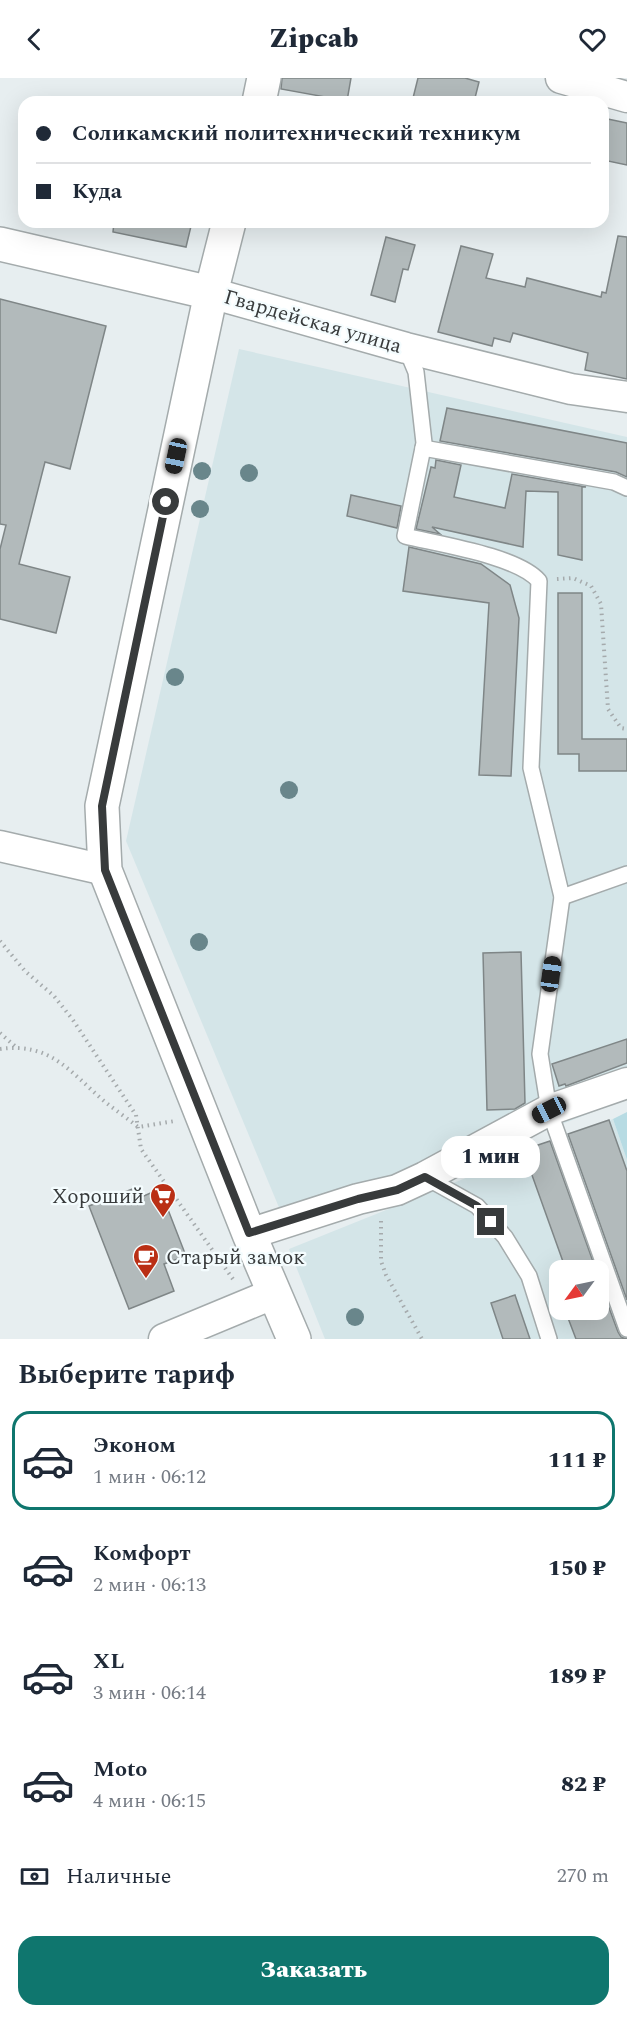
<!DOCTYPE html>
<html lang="ru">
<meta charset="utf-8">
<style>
body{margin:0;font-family:Spectral,serif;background:#f6f6f7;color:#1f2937;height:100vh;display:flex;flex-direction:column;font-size:22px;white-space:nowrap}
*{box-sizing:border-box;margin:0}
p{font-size:20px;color:#747a83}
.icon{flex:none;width:33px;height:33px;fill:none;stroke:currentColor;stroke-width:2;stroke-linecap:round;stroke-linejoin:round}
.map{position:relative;height:1261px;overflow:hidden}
.panel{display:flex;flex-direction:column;background:#fff;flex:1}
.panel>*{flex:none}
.hud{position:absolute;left:18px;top:18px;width:591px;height:132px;border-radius:18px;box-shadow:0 6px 24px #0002;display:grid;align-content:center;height:132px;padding:0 18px;background:#fff}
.needle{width:39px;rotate:237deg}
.tools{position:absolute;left:549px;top:1182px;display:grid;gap:12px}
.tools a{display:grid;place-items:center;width:60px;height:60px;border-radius:12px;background:#fff;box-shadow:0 6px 24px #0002;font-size:30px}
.end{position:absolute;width:27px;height:27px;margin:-14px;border:8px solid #383b3c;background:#fff;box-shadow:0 0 0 3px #fff}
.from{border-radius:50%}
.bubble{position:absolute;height:42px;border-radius:18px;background:#fff;box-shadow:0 6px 24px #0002;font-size:20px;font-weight:800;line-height:42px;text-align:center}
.car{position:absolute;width:18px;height:36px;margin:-18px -9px;border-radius:8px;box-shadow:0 0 4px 2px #0007;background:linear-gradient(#222 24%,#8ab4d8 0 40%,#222 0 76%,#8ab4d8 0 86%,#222 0)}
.hud b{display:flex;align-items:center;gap:21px;height:57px;font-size:22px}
.hud b+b{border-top:2px solid #e0e1e3}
.hud i{width:15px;height:15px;background:#1f2937}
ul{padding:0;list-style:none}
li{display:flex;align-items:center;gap:18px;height:99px;margin:0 12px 9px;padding:0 6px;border:3px solid transparent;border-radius:18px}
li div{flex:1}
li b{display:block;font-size:22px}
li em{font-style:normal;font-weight:800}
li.on{border-color:#0f766e}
li>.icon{width:54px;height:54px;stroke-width:1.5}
h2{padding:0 18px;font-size:27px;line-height:72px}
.pay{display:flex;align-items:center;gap:15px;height:66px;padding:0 18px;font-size:22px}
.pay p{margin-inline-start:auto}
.button{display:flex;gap:12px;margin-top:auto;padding:12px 18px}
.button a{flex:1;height:69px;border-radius:18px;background:#0f766e;color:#fff;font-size:24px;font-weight:800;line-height:69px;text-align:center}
header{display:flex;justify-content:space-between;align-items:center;height:78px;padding:0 18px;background:#fff;font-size:27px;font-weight:800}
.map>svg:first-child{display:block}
</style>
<header><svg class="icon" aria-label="back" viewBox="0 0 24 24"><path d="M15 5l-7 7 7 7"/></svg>Zipcab<svg class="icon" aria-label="heart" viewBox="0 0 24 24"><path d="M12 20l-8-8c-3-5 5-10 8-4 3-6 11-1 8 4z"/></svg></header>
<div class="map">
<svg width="627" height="1261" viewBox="0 0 627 1261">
<rect width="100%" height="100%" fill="#e7eef0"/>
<g fill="#d4e5e8" fill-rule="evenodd">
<path d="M 239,271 L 627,359 L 627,1021 L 288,1151 L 126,763 Z"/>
<path d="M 613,1041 L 627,1082 L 627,1261 L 325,1261 L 289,1171 ZM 560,1192 L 598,1192 L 598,1232 L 560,1232 Z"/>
</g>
<path fill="#b7dbe3" d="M 627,1034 L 627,1082 L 613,1041 Z"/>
<g fill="#b2babb" stroke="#7f8687" stroke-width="1.5">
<path d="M 282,0 L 351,0 L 347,23 L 281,11 Z"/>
<path d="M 418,0 L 465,0 L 479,4 L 474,24 L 412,24 Z"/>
<path d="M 603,40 L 627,45 L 627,87 L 603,82 Z"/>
<path d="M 114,144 L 192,144 L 186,169 L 113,154 Z"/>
<path d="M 618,158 L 627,159 L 627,301 L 585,292 L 588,275 L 513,255 L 510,264 L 494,260 L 492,268 L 438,254 L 461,168 L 493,176 L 486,200 L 525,209 L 527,200 L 601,219 L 602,214 L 606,215 Z"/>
<path d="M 386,159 L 415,167 L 408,192 L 403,191 L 395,224 L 371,217 Z"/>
<path d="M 0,221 L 106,248 L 70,391 L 45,384 L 19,486 L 70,499 L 56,555 L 0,541 L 0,471 L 6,447 L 0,446 Z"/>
<path d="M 447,330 L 627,365 L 627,399 L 616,394 L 440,363 Z"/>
<path d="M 436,382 L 461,387 L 454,419 L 505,430 L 512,396 L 586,409 L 582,409 L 582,482 L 558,477 L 558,414 L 526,413 L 523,469 L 432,449 L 440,456 L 416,451 L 431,389 L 435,390 Z"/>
<path d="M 351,417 L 401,428 L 397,450 L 347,438 Z"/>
<path d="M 409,469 L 481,486 L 510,507 L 519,540 L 511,698 L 479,697 L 489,525 L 403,513 Z"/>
<path d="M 558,515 L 582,515 L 582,661 L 627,661 L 627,693 L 579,693 L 579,676 L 558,676 Z"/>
<path d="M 521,874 L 525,1025 L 515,1031 L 487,1032 L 483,875 Z"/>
<path d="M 627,961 L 627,985 L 566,1008 L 565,1006 L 559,1008 L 552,986 Z"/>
<path d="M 609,1042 L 627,1093 L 627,1222 L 568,1056 Z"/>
<path d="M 550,1063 L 596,1192 L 566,1192 L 523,1072 Z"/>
<path d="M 135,1110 L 139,1120 L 160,1111 L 186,1178 L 164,1186 L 174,1213 L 129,1231 L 89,1128 Z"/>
<path d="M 598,1200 L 618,1254 L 621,1259 L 627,1261 L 576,1261 L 565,1232 L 598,1232 Z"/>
<path d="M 515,1217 L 530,1261 L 503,1261 L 491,1225 Z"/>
</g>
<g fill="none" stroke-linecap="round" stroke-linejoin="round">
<defs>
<g id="lane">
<path d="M 406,270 L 416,294 L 424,365 L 405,458 C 438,466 518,478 539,503 L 531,690 L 562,819 L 540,976 L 549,1032 L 627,1251"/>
<path d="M 423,370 L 614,404 L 627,410"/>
<path d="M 562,819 L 627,796"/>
<path d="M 425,1099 L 477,1128 L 505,1159 L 529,1198 L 549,1261"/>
</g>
<g id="street">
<path d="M 561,0 L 627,19"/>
<path d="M 211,215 L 406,270 L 571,311 L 627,319"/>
<path d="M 0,768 L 105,792"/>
<path d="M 249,1156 L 358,1121 L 397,1112 L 425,1099 L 549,1032 L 627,1005"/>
<path d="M 164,1261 L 275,1215"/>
</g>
<g id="secondary">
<path d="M 259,24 L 264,0"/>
<path d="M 229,144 L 211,215 L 102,728 L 105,792 L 249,1156 L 294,1261"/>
<path d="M 0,166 L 211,215"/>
</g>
</defs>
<use href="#lane" stroke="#a4abac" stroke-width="18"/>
<use href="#street" stroke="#a4abac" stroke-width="33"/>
<use href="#secondary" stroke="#a4abac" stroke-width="36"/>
<g stroke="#a5aaac" stroke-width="4" stroke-dasharray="1.5 4.5" stroke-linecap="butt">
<path d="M 557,501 L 573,500 L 591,508 L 601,526 L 608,631 L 621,650 L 627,651"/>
<path d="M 0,863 L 25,893 L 54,918 L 73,942 L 136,1037 L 141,1071 L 235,1204"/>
<path d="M 0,955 L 16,969"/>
<path d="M 0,971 C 51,964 70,994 104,1023 C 115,1032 127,1040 138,1049 L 175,1043"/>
<path d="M 381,1143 L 381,1183 L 386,1197 L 422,1261"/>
</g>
<use href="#lane" stroke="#fff" stroke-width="15"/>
<use href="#street" stroke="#fff" stroke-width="30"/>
<use href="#secondary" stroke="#fff" stroke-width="33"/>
</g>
<g fill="#69868b">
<circle cx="202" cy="393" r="9"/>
<circle cx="249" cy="395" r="9"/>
<circle cx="200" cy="431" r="9"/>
<circle cx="175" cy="599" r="9"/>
<circle cx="289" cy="712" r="9"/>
<circle cx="199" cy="864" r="9"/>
<circle cx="355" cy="1239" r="9"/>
</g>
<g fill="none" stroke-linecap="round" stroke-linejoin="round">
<path stroke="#383b3c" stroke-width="8" d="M 166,424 L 102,728 L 105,792 L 249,1155 L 358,1121 L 397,1112 L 425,1099 L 477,1128 L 491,1144"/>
</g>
<defs>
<symbol id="supermarket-pin" viewBox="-11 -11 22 30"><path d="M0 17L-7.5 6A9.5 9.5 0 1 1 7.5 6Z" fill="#ba2f15" stroke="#f4fcfe"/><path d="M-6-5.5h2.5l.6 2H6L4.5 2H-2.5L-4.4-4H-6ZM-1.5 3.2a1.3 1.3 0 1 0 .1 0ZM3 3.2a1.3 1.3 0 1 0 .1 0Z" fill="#fff"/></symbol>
<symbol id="cafe-pin" viewBox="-11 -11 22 30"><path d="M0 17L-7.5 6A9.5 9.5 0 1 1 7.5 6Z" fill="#ba2f15" stroke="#f4fcfe"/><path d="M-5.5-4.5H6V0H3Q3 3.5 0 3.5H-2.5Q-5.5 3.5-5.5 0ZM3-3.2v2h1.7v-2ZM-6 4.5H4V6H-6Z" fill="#fff"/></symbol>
</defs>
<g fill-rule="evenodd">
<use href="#supermarket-pin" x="148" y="1103" width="30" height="40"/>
<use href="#cafe-pin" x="131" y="1164" width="30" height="40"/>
</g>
<g text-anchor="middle" stroke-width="4.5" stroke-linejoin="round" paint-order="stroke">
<g font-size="21" fill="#383b3c" stroke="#f4fcfe">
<text transform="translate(313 243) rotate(16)" y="7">Гвардейская улица</text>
</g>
<g font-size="21" fill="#383b3c" stroke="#f4fcfe" text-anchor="end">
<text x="144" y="1125">Хороший</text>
<text x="166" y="1186" text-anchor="start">Старый замок</text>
</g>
</g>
</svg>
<div class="tools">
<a><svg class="needle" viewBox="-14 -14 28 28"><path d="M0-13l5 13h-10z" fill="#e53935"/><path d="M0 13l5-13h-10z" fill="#747a83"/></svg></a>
</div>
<i class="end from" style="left:166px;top:424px"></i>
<i class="end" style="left:491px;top:1144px"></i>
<div class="bubble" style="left:441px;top:1058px;width:99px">1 мин</div>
<i class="car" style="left:176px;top:378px;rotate:192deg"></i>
<i class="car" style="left:551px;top:896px;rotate:8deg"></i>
<i class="car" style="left:549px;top:1032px;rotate:243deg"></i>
<div class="hud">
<b><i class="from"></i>Соликамский политехнический техникум</b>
<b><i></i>Куда</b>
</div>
</div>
<section class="panel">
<h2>Выберите тариф</h2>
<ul>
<li class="on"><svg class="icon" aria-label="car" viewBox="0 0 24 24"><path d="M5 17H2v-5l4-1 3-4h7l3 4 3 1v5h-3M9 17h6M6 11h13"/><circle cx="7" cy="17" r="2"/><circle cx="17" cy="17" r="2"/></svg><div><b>Эконом</b><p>1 мин · 06:12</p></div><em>111 ₽</em></li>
<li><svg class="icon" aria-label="car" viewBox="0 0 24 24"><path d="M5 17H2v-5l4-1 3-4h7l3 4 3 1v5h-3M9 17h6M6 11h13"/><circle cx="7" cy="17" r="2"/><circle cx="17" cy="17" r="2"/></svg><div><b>Комфорт</b><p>2 мин · 06:13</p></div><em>150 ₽</em></li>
<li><svg class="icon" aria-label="car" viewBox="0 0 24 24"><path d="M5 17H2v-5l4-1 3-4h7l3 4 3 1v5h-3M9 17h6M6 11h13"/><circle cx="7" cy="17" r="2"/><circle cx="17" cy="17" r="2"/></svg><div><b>XL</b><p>3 мин · 06:14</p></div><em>189 ₽</em></li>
<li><svg class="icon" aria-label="car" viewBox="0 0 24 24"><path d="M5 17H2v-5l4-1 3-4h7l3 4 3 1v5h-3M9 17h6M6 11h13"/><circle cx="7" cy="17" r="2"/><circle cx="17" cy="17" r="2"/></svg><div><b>Moto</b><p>4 мин · 06:15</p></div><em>82 ₽</em></li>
</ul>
<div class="pay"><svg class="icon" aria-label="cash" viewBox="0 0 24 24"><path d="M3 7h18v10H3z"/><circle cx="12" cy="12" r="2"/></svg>Наличные<p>270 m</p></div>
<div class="button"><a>Заказать</a></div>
</section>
